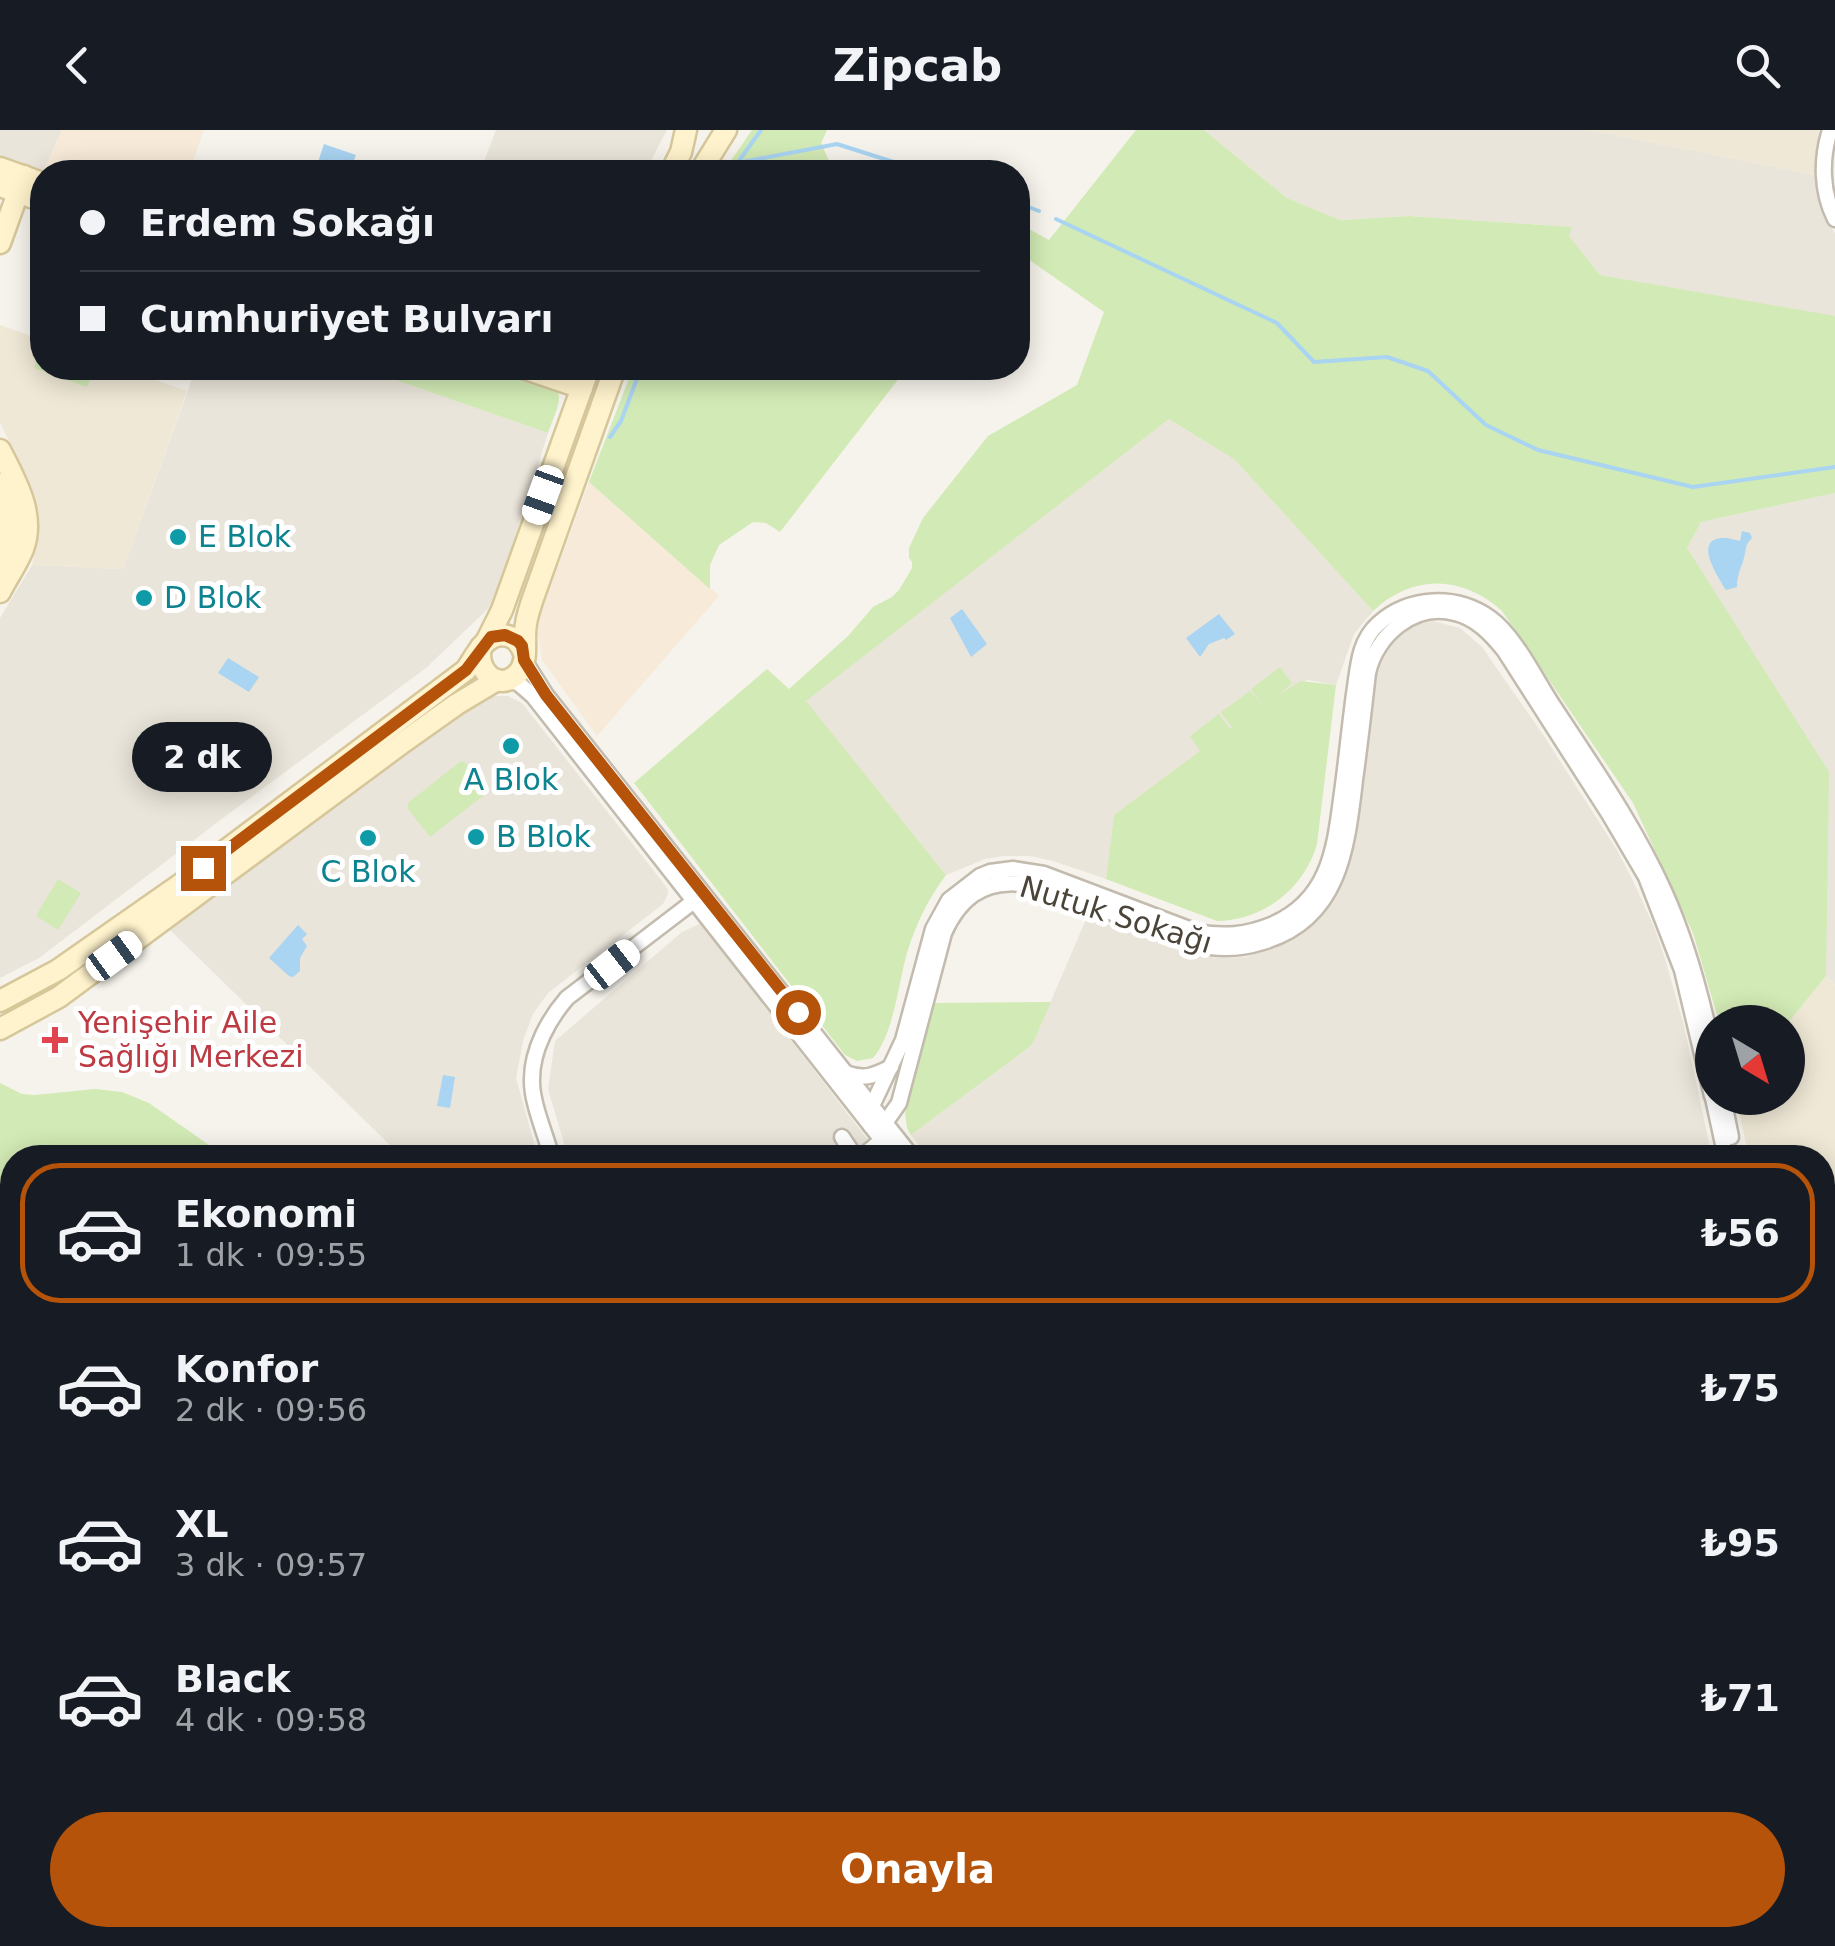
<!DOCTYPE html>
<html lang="tr">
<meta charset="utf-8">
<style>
body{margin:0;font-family:"DejaVu Sans",sans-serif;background:#242831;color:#f1f3f6;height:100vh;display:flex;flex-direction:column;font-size:38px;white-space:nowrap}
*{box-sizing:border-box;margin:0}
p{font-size:32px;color:#9ea1a6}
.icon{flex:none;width:55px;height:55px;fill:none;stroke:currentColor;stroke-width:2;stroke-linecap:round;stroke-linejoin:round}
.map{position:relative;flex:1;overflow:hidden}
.sheet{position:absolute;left:0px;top:1015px;width:1835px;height:802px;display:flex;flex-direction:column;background:#171b24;border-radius:40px 40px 0 0;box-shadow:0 5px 25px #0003}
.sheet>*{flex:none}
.hud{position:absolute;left:30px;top:30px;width:1000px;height:220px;border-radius:40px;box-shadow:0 5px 25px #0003;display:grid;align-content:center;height:220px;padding:0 50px;background:#171b24}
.needle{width:65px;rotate:142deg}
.fabs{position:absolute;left:1695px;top:875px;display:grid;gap:20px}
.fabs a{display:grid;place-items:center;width:110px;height:110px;border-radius:50%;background:#171b24;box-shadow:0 5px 25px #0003;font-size:50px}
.end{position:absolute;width:45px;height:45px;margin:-22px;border:12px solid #b45309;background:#fff;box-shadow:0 0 0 5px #fff}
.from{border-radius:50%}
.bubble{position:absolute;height:70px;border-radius:35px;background:#171b24;box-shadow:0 5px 25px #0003;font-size:32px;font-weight:700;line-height:70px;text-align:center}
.car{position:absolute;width:30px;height:60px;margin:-30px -15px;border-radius:12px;box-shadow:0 0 8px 2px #0007;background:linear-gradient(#fff 24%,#345 0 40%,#fff 0 76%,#345 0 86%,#fff 0)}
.hud b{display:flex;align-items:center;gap:35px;height:95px;font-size:38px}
.hud b+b{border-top:2px solid #363941}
.hud i{width:25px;height:25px;background:#f1f3f6}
ul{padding:18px 0 0;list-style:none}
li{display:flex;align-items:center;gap:30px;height:140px;margin:0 20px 15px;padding:0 30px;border:5px solid transparent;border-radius:40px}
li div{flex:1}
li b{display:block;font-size:38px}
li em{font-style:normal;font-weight:700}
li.on{border-color:#b45309}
li>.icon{width:90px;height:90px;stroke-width:1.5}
.action{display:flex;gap:20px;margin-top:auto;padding:20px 50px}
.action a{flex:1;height:115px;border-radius:60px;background:#b45309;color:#fff;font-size:40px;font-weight:700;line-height:115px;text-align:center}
header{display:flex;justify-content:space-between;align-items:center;height:130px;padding:0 50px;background:#171b24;font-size:45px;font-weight:700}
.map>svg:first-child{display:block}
</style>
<header><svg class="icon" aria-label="back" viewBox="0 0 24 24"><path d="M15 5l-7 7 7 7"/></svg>Zipcab<svg class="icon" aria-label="search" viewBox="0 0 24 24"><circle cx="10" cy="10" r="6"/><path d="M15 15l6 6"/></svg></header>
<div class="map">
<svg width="1835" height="1816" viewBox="0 0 1835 1816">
<rect width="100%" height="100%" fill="#f6f3ec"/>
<g fill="#eae5da">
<path d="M 0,0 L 62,0 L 43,42 L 0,29 Z"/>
<path d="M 496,0 L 667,0 L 645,42 L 480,42 Z"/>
<path d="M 1204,0 L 1589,0 L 1815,45 L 1824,88 L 1835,103 L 1835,187 L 1600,145 L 1569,106 L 1571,97 L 1409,86 L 1340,90 L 1287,68 Z"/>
<path d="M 196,238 L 361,238 L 548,303 L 494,473 L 426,538 L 223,688 L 39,828 L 0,848 L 0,488 L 32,435 L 123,439 Z"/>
<path d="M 1169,289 L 1235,330 L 1373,481 L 1354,504 L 1336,555 L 1307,550 L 1114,685 L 1106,749 L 1053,731 L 1030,726 L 1004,726 L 985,729 L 946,745 L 805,571 Z"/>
<path d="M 1835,363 L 1835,855 L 1826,846 L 1687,418 L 1701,392 Z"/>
<path d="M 1433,491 L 1460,498 L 1482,517 L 1544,606 L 1617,720 L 1633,751 L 1654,797 L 1666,832 L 1684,896 L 1712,1027 L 929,1028 L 911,1005 L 1032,915 L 1087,787 L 1192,824 L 1219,828 L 1246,827 L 1275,818 L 1303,801 L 1321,783 L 1333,765 L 1345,740 L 1353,712 L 1374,532 L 1386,514 L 1409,494 Z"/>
<path d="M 479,566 L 508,566 L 522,573 L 668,759 L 668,764 L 663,774 L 548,863 L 533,884 L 523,911 L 516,948 L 538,1027 L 398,1027 L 395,1020 L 170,800 L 313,689 Z"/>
<path d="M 701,793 L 881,1027 L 568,1027 L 548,959 L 555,911 L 682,802 Z"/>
<path d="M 0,1167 L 12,1197 L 12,1390 L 0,1398 Z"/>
<path d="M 12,1580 L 12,1805 L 296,1805 L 266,1816 L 0,1816 L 0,1584 Z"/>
<path d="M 495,1805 L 736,1805 L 743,1816 L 503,1816 Z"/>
</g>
<g fill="#f7ead8">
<path d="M 62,0 L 204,0 L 189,42 L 43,42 Z"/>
<path d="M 589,352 L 719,466 L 597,606 L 542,530 L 538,504 L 540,486 Z"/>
</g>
<g fill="#efe8d6">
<path d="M 1589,0 L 1819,0 L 1815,45 Z"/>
<path d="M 0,195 L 42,210 L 42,238 L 121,238 L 187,261 L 123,439 L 32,435 L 39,402 L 36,369 L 0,292 Z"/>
<path d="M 1826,846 L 1835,855 L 1835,1090 L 1823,1093 L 1822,1028 L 1749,1027 L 1736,968 L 1788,968 L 1788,893 Z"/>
</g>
<g fill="#d2eab5">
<path d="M 752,0 L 827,0 L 821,13 L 834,42 L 723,42 Z"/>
<path d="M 1136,0 L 1204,0 L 1287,68 L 1340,90 L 1409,86 L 1572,97 L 1569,106 L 1600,145 L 1835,186 L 1835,363 L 1701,392 L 1687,418 L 1829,642 L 1826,846 L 1788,893 L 1719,892 L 1693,803 L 1633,673 L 1502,481 C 1462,445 1413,444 1373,481 L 1235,330 L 1169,289 L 806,571 L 946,745 C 927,771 917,792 907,823 C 898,854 894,904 873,928 L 857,931 L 845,925 L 634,653 L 767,539 L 789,559 L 848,506 L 873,477 L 892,467 L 899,460 L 912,438 L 912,432 L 909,428 L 909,418 L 923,388 L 988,306 L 1077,255 L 1104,182 L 1018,122 L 1018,100 L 1029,99 L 1049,110 Z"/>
<path d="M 42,215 L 42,238 L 95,238 L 87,257 L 34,238 Z"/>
<path d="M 361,238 L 506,238 L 554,253 C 566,268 553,287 548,303 Z"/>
<path d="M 633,238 L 907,238 L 780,402 L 766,393 L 753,392 L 719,415 L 710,435 L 710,459 L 589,352 Z"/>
<path d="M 1280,537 L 1292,553 L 1278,565 L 1301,551 L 1336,555 L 1317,714 C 1304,759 1264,790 1217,791 L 1106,749 L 1114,685 L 1200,621 L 1190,606 L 1219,584 L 1230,599 L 1232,598 L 1221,582 L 1250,561 L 1263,576 L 1251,559 Z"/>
<path d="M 461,631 L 466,633 L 488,662 L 430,707 L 408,679 L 408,673 Z"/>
<path d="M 58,749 L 81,763 L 58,800 L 36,786 Z"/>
<path d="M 1051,872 L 1032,915 L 911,1005 L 907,998 L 905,983 L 933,873 Z"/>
<path d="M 0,953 L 22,964 L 35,965 L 95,959 L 122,962 L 149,973 L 226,1027 L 126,1027 L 118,1021 L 105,1019 L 88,1027 L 12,1028 L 12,1197 L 0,1167 Z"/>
<path d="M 1835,1454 L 1835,1735 L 1822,1708 L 1822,1457 Z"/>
<path d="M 854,1805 L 1052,1805 L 1042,1816 L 851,1816 Z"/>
<path d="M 1154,1805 L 1548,1805 L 1553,1816 L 1144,1816 Z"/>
</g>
<path fill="#e5e3e0" d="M 1608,1805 L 1821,1805 L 1825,1816 L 1599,1816 Z"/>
<g fill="#a9d4f2">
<path d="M 324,14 L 356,25 L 349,42 L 318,32 Z"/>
<path d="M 1742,401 L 1750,403 L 1752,408 C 1744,416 1747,418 1744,428 C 1741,438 1737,445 1737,457 L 1726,460 C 1719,448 1691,408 1724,408 C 1729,408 1735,410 1740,411 Z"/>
<path d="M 962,479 L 987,514 L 971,527 L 950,488 Z"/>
<path d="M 1219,484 L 1235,504 L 1226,510 L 1224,508 L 1209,514 L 1200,527 L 1186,508 Z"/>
<path d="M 228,528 L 259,547 L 249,562 L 218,543 Z"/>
<path d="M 298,795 L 307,804 L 302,809 L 307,816 L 300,828 L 300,841 L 293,847 L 289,846 L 269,828 Z"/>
<path d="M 443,945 L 455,947 L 450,978 L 437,976 Z"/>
</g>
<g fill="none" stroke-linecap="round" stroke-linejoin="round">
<g stroke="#a9d4f2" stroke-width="4">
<path d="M 737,33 L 837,14 L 925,42"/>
<path d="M 731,42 L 761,0"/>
<path d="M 1018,73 L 1039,81"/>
<path d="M 1056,89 L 1277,193 L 1314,232 L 1387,227 L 1428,241 L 1486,295 L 1538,320 L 1693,357 L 1835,337"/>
<path d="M 610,307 L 621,291 L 641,238"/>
</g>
<defs>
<g id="street">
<path d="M 1830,0 C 1821,29 1821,61 1835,89"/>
<path d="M 524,530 L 546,565 L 913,1028"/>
<path d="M 506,550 L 518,553 L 533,566 L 896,1028"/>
<path d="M 846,943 C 864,950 874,946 891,937"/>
<path d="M 1713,968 L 1726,1028"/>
<path d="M 1723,968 L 1731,1007"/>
<path d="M 871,996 L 885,993 L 899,973 L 944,803 C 978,727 1041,755 1099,778 C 1131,790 1163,802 1195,814 C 1218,820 1241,819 1263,812 C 1340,789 1347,718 1355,650 C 1360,614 1364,578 1368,543 C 1376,505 1415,472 1455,483 C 1476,488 1491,504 1504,520 L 1609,684 L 1646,747 L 1682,840 L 1712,966"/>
<path d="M 871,996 L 872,976 L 903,910 L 933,799 L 949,770 L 980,746 L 990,742 L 1013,739 L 1044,744 L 1197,802 C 1224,807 1246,805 1271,795 C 1333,769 1335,712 1343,655 C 1347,624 1350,594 1354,564 C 1358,539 1358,512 1378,494 C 1409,466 1456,464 1490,488 C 1515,506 1535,548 1552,574 C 1592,635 1635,696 1665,763 C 1687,812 1701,864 1712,916"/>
<path d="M 842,1007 L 856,1028"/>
<path d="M 552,1028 C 546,1005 531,972 532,949 C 532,919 549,889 567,868 L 694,771"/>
<path d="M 860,1028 L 882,1010"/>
<path d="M 0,1563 L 12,1560"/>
</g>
<g id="secondary">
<path d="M 0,38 L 42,53"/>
<path d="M 671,42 L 681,22 L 686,0"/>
<path d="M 700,42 L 726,0"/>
<path d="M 0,56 L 42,71"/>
<path d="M 0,113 L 24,46"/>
<path d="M 523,238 L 582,258"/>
<path d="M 0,320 C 15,350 36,384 23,419 C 17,434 7,448 0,462"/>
<path d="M 0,354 C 13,382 13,404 0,433"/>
<path d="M 487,510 L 502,480 L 589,238"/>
<path d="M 481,517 C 475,542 500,564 519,542 C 529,530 523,509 526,494 C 527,486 530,478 532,471 L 615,238"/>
<path d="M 0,871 L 58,840 L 181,754 L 466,540 C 476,526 486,500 508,506 C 517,508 521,515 524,523"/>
<path d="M 0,899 L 59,867 L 402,613 L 457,574 L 497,550"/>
<path d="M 1822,1735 L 1835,1764"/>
</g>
<g id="primary">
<path d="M 1822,1106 L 1835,1102"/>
<path d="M 1822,1413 L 1835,1411"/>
<path d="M 1822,1438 L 1835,1436"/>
<path d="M 285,1816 L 311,1805"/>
<path d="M 329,1816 L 354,1805"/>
<path d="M 1080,1816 L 1090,1805"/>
<path d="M 1115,1816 L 1124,1805"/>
</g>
</defs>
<use href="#street" stroke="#c2bbae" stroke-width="19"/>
<use href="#secondary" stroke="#d6c79b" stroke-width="25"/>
<use href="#primary" stroke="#e6c16a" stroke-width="28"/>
<use href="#street" stroke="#fff" stroke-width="14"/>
<use href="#secondary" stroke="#fff3cd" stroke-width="20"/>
<use href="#primary" stroke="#ffe39c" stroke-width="22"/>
</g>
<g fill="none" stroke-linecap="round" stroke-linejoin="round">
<path stroke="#b45309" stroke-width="12" d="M 203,738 L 466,540 L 491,507 L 505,505 L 518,511 L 522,516 L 524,530 L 546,565 L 798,882"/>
</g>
<g fill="#0f9aa8" stroke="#fff" stroke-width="4">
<circle cx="178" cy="407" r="10"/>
<circle cx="144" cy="468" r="10"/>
<circle cx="511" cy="616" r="10"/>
<circle cx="476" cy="707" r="10"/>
<circle cx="368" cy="708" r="10"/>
</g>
<path fill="#e0444e" stroke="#fff" stroke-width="4" d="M50 895h10v10h10v10h-10v10h-10v-10h-10v-10h10z"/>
<g text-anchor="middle" stroke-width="10" stroke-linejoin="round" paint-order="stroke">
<g font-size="30" fill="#0d838f" stroke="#fff" text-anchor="start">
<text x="198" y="417">E Blok</text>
<text x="164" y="478">D Blok</text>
<text x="511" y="660" text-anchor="middle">A Blok</text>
<text x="496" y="717">B Blok</text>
<text x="368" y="752" text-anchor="middle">C Blok</text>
</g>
<g font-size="30" fill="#4b4439" stroke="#fff">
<text transform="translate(1116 785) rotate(17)" y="10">Nutuk Sokağı</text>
</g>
<g font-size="30" fill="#be3a42" stroke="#fff" text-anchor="start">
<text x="78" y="903">Yenişehir Aile<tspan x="78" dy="34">Sağlığı Merkezi</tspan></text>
</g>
</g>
</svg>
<div class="fabs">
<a><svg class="needle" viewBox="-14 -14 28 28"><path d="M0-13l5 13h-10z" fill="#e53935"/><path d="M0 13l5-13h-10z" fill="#9ea1a6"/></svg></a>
</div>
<i class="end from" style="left:798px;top:882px"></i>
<i class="end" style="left:203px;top:738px"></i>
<div class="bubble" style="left:132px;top:592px;width:140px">2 dk</div>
<i class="car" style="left:543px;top:365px;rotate:200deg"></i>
<i class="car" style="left:114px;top:826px;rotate:54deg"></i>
<i class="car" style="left:612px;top:835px;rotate:52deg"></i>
<div class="hud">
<b><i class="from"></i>Erdem Sokağı</b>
<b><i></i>Cumhuriyet Bulvarı</b>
</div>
<section class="sheet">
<ul>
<li class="on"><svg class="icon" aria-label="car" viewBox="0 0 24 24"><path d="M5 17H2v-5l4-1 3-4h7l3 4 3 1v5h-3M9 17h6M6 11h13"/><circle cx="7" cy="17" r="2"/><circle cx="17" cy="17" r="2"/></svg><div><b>Ekonomi</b><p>1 dk · 09:55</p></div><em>₺56</em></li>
<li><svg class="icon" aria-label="car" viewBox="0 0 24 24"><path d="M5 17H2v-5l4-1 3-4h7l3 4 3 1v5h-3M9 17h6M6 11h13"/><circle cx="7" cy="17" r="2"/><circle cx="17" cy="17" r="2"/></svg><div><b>Konfor</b><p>2 dk · 09:56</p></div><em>₺75</em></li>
<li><svg class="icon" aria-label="car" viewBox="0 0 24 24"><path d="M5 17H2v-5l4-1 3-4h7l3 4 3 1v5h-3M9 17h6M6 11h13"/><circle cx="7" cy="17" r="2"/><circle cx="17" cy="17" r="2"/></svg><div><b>XL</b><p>3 dk · 09:57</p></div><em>₺95</em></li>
<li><svg class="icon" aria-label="car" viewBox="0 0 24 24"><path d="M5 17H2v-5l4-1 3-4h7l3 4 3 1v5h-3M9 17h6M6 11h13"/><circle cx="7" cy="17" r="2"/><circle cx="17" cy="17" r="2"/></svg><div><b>Black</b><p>4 dk · 09:58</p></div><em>₺71</em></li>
</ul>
<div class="action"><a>Onayla</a></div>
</section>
</div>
